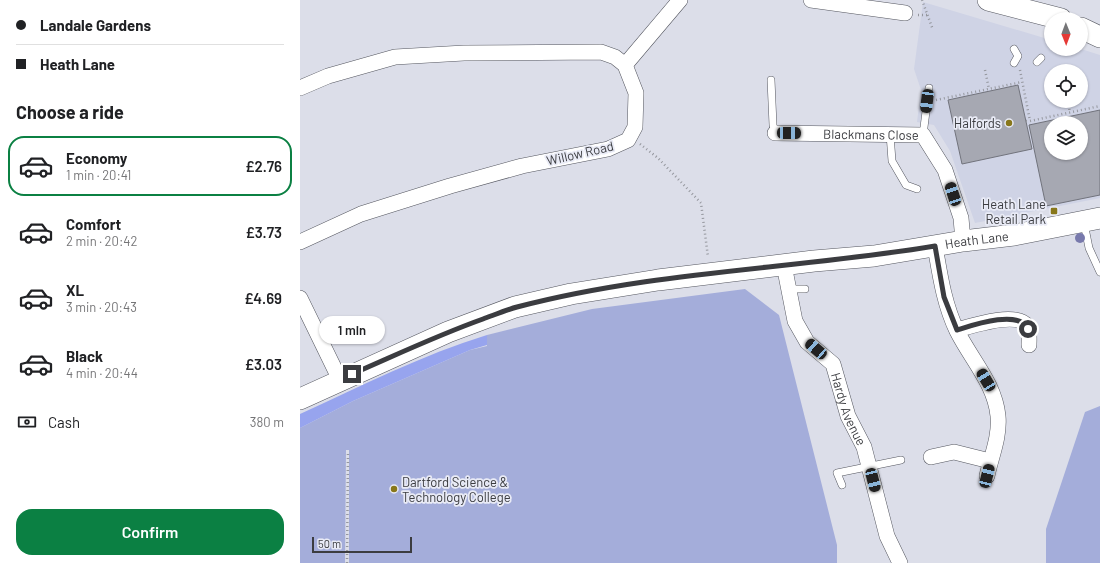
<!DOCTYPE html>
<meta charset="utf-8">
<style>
body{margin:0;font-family:Barlow,sans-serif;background:#f6f6f6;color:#202124;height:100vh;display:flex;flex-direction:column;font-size:15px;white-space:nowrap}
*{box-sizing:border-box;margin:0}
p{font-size:13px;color:#757577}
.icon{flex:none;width:22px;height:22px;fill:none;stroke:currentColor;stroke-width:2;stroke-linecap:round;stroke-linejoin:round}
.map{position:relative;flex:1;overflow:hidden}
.side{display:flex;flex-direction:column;background:#fff;width:300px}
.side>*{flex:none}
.guide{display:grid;align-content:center;height:88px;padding:0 16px;background:#fff}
.needle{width:26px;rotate:179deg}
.tools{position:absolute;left:744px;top:12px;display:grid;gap:8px}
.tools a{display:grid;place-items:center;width:44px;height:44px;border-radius:50%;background:#fff;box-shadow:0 1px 3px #0004;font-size:20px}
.scale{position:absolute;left:12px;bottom:10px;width:100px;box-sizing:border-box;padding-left:4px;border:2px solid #3b3c40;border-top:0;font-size:11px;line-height:14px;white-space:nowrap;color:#3b3c40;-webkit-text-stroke:3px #e9ebf6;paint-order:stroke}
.end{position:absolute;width:18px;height:18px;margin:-9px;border:5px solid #3b3c40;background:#fff;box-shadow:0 0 0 2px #fff}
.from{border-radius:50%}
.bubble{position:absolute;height:28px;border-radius:14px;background:#fff;box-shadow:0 1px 3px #0004;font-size:13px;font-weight:600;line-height:28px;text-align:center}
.car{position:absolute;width:12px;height:24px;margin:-12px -6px;border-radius:5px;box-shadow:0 0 3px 1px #0007;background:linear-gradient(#222 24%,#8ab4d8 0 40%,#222 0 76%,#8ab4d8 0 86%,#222 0)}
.guide b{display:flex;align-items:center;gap:14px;height:38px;font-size:15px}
.guide b+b{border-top:1px solid #e0e0e0}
.guide i{width:10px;height:10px;background:#202124}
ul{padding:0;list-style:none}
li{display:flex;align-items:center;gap:12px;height:60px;margin:0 8px 6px;padding:0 8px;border:2px solid transparent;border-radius:16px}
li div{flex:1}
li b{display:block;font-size:15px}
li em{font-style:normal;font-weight:600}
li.on{border-color:#0b8043}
li>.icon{width:36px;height:36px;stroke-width:1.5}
h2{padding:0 16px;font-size:18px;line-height:48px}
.pay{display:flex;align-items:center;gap:10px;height:44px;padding:0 16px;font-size:15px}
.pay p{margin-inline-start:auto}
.primary-button{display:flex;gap:8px;margin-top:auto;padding:8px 16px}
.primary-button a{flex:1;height:46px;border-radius:16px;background:#0b8043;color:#fff;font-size:16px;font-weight:600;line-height:46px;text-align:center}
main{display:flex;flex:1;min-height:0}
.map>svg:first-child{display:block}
</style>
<main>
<section class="side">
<div class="guide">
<b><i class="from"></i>Landale Gardens</b>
<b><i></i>Heath Lane</b>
</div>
<h2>Choose a ride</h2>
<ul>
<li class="on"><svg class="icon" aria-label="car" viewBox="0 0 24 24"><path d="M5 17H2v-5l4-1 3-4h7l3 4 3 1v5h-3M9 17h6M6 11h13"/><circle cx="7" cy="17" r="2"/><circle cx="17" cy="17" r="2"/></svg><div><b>Economy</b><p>1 min · 20:41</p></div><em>£2.76</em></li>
<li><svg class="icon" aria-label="car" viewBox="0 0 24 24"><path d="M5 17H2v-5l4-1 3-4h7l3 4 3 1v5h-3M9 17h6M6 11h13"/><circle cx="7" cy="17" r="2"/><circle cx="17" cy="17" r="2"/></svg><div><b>Comfort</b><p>2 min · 20:42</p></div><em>£3.73</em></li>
<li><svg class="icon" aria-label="car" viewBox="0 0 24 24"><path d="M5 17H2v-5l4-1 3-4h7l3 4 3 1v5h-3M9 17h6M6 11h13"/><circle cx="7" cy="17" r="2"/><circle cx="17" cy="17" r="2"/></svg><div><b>XL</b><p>3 min · 20:43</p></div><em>£4.69</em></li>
<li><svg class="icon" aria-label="car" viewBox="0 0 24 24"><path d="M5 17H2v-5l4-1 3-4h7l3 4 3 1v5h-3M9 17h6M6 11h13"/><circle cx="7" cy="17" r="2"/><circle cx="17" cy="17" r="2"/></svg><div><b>Black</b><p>4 min · 20:44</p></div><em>£3.03</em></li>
</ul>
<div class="pay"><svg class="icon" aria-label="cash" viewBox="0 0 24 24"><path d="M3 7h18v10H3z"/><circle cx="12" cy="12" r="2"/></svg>Cash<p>380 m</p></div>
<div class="primary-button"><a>Confirm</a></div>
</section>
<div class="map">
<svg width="800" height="563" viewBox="0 0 800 563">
<rect width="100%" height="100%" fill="#dcdee9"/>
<path fill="#cfd3e5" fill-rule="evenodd" d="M 623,2 L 751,40 L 751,49 L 781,49 L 800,55 L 800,198 L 675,223 L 650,151 L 634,125 L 617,122 L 621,90 L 614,69 ZM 751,71 L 781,71 L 781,101 L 751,101 ZM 751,123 L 781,123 L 781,153 L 751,153 Z"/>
<g fill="#a4adda">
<path d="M 445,289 L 479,315 L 537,545 L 537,563 L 49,563 L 49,450 L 46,450 L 45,563 L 0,563 L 0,428 L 53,401 L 170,350 L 187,346 L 187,335 L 292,309 Z"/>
<path d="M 800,406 L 800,563 L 746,563 L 746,529 L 785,412 Z"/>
</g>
<path fill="#97a4ee" d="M 187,335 L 187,345 L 170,350 L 53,401 L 0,428 L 0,414 C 61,386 122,355 187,335 Z"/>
<g fill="#a6a8b2" stroke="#71737c" fill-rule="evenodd">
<path d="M 718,85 L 732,149 L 662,164 L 648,100 Z"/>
<path d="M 800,110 L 800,195 L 746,206 L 729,125 ZM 751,123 L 781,123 L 781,153 L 751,153 Z"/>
</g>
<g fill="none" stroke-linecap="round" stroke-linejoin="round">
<defs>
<g id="lane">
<path d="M 737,62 L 741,58"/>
<path d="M 714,63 L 718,56 L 714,49"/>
<path d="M 471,80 L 473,125 L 475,133"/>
<path d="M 590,134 L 592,161 L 606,185 L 617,189"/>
<path d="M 623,135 L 629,88"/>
<path d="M 784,223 L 789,248 L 800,272"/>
<path d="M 488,289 L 505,289"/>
<path d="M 542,485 L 537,473 L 601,460"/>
</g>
<g id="street">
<path d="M 511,0 L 605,13"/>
<path d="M 325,65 L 380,0"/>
<path d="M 0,88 L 28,76 L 95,57 L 164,53 L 301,52 L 315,57 L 325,65 L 336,93 L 335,127 L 328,140 L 308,149 L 222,166 L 150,186 L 61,214 L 0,242"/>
<path id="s1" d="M 475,133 L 623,135 L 645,170 L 661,218 L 663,241"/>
<path d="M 635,246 C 640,275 644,304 657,331 C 671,359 695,384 698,416 C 700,437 691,457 687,476"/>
<path id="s2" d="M 484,265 L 495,321 L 507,342 L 533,364 L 548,416 L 564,447 L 587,536 L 600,563"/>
<path d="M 0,298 L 40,380"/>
<path d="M 657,330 C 671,326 717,311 727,326 C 730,331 729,339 729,345"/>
<path d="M 631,457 L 654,452 L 690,461"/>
</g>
<g id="secondary">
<path d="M 688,0 L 761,19"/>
<path d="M 781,28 L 800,37"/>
<path id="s3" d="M 0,399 L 148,332 L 215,307 L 271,294 L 358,280 L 514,261 L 574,256 L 663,241 L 714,235 L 800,218"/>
</g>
</defs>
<use href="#lane" stroke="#54565f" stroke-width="8"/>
<use href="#street" stroke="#54565f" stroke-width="16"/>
<use href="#secondary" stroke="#54565f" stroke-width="22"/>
<g stroke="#95979e" stroke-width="2.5" stroke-dasharray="1 3" stroke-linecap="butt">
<path d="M 622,0 L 633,30"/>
<path d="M 618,15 L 628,15"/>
<path d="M 685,70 L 689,89"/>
<path d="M 720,70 L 730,121 L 800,106"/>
<path d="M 636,100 L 722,82"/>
<path d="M 768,101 L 770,113"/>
<path d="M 726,121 L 730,121"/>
<path d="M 340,144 L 358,158 L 401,203 L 408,257"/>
<path d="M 47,563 L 48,451"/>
</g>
<use href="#lane" stroke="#fff" stroke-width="7"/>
<use href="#street" stroke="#fff" stroke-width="15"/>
<use href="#secondary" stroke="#fff" stroke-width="21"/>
</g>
<circle fill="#7879ac" cx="780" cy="238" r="5"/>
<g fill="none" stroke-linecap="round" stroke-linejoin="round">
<path stroke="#3b3c40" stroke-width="5" d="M 52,374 C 96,355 138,335 183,319 C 194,315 206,310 217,307 C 354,271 496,269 635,246 L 644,297 L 657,330 C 673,325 719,309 728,329"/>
</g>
<g fill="#88771a" stroke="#e9ebf6" stroke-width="1.5">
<circle cx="709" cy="123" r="4"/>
<rect x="750" y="207" width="8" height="8" rx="2"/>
<circle cx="94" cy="489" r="4"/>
</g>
<g text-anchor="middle" stroke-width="3.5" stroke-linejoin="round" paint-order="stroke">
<g font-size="13" fill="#3b3c40" stroke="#e9ebf6" text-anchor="end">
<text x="701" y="128">Halfords</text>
<text x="746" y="209">Heath Lane<tspan x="746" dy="15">Retail Park</tspan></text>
<text x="102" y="487" text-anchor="start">Dartford Science &amp;<tspan x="102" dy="15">Technology College</tspan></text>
</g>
<g font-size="13" fill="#3b3c40" stroke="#e9ebf6">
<text dy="5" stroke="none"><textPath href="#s1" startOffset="96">Blackmans Close</textPath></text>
<text transform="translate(280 153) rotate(-13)" y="5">Willow Road</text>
<text dy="5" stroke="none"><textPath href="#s3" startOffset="701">Heath Lane</textPath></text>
<text dy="5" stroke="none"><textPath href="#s2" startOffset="163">Hardy Avenue</textPath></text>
</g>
</g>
</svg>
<div class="tools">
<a><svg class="needle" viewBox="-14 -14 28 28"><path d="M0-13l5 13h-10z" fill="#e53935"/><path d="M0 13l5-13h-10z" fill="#757577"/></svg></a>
<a><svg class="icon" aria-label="locate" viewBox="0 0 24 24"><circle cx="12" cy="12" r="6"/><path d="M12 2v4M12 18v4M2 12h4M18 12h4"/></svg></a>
<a><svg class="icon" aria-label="layers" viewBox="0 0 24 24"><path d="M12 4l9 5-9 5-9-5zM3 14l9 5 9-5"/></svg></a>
</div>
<div class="scale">50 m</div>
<i class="end from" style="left:728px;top:329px"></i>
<i class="end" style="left:52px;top:374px"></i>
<div class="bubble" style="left:19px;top:316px;width:66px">1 min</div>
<i class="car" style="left:627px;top:101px;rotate:187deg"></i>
<i class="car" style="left:489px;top:133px;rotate:91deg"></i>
<i class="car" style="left:653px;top:194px;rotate:342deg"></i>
<i class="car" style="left:516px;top:349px;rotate:311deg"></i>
<i class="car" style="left:686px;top:380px;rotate:329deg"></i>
<i class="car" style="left:687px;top:476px;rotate:14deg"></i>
<i class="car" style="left:573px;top:480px;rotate:166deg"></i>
</div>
</main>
